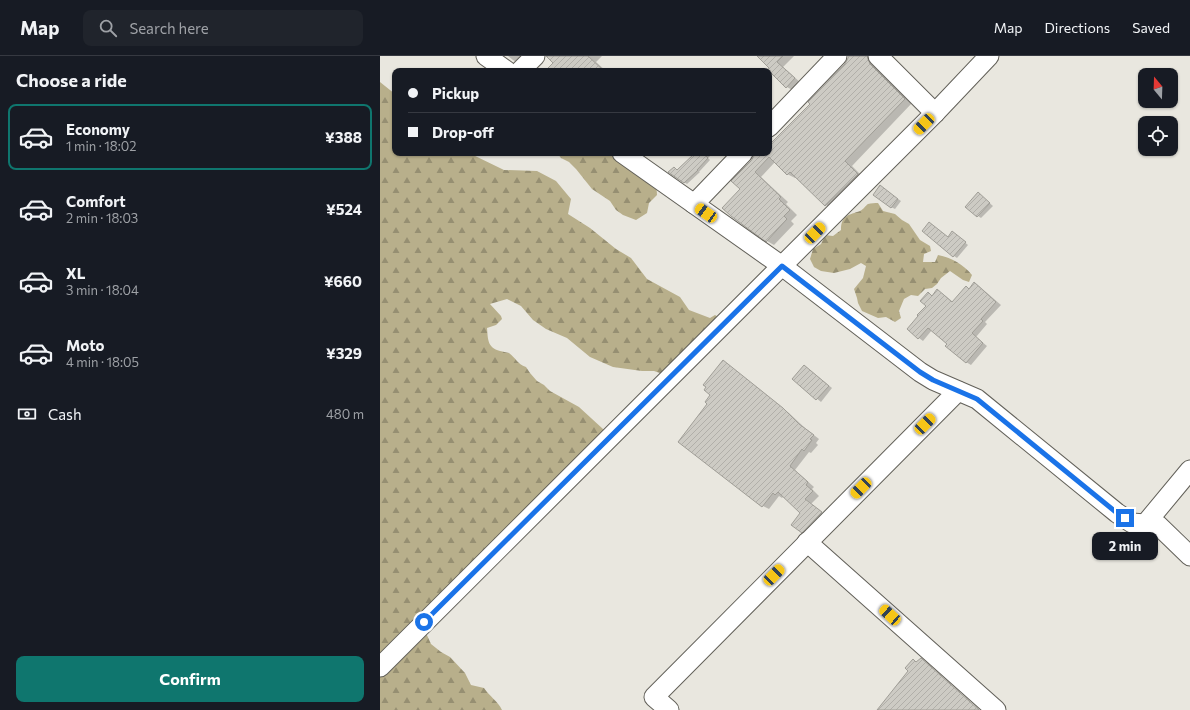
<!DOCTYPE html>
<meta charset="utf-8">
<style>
body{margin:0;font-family:Commissioner,sans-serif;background:#20242c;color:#f1f3f6;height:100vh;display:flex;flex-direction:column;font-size:15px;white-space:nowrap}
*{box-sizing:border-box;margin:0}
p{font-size:13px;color:#9ea1a6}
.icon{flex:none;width:22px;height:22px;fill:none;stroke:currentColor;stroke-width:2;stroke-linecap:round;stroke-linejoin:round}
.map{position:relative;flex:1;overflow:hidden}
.details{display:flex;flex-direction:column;background:#171b24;width:380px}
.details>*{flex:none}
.hud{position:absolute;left:12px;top:12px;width:380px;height:88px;border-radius:8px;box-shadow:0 1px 3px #0004;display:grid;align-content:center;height:88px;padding:0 16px;background:#171b24}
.needle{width:26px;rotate:341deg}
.tools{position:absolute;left:758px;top:12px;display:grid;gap:8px}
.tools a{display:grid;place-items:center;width:40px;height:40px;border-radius:8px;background:#171b24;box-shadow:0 1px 3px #0004;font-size:20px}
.end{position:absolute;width:18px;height:18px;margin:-9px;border:5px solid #1a73e8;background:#fff;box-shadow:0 0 0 2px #fff}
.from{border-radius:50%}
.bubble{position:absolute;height:28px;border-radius:8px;background:#171b24;box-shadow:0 1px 3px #0004;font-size:13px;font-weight:700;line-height:28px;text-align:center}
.car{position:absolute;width:12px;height:24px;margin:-12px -6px;border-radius:5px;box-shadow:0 0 3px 1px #0007;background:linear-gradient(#f5c518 24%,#345 0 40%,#f5c518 0 76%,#345 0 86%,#f5c518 0)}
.hud b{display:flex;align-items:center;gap:14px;height:38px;font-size:15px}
.hud b+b{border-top:1px solid #363941}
.hud i{width:10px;height:10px;background:#f1f3f6}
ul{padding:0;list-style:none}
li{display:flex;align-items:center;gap:12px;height:66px;margin:0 8px 6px;padding:0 8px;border:2px solid transparent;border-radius:8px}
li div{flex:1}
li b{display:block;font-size:15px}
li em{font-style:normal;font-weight:700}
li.current{border-color:#0f766e}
li>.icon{width:36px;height:36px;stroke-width:1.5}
h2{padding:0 16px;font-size:18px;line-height:48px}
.pay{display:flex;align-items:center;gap:10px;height:44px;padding:0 16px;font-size:15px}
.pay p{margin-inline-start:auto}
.action{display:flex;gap:8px;margin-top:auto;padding:8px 16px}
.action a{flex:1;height:46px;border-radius:8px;background:#0f766e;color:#fff;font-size:16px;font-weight:700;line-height:46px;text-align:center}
header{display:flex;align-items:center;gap:24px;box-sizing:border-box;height:56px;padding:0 20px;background:#171b24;border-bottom:1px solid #363941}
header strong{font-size:19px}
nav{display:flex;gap:22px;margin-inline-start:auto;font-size:14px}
.search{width:280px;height:36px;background:#20242c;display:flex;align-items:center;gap:10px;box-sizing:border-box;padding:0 14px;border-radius:8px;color:#9ea1a6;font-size:15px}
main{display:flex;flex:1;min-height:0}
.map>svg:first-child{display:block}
</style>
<header>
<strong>Map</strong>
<div class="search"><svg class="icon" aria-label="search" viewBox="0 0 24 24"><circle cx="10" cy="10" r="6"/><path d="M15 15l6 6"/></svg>Search here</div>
<nav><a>Map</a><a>Directions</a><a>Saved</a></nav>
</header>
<main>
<section class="details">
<h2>Choose a ride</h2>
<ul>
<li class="current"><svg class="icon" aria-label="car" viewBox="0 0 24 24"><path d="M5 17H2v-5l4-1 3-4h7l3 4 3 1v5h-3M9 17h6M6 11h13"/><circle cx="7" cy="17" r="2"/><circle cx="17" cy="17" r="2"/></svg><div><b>Economy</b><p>1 min · 18:02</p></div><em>¥388</em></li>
<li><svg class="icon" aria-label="car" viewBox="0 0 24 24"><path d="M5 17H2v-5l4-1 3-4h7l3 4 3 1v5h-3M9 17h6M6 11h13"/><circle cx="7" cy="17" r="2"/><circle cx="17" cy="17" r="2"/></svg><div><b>Comfort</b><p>2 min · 18:03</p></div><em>¥524</em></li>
<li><svg class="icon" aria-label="car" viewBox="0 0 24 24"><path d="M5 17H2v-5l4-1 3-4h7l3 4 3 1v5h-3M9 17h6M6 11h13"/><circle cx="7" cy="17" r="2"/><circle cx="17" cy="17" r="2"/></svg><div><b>XL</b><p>3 min · 18:04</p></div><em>¥660</em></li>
<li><svg class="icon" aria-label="car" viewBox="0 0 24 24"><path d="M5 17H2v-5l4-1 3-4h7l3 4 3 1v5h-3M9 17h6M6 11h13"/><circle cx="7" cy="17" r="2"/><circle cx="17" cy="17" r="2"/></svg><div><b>Moto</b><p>4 min · 18:05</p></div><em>¥329</em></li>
</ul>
<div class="pay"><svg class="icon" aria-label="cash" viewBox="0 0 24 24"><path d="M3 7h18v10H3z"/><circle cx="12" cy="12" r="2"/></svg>Cash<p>480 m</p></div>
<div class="action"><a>Confirm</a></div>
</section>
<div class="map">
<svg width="810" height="654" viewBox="0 0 810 654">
<defs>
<pattern id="forest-firs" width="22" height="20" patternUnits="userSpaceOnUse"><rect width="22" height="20" fill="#b8af8b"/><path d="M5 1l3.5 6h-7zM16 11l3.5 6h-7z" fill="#968f72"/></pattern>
<pattern id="building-hatch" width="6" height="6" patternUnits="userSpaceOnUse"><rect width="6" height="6" fill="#cdcbc4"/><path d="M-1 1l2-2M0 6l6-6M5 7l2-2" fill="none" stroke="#b1afa9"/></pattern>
</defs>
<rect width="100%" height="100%" fill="#e9e7df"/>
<g fill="url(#forest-firs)">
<path d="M 0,26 L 15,38 L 15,97 L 89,97 L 124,114 L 157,115 L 176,125 L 191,143 L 188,158 L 210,172 L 236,193 L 251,202 L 267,223 L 300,241 L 309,254 L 330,262 L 335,259 L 343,264 L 286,319 L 274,315 L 262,315 L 233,311 L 210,301 L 187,282 L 166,273 L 153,264 L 141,250 L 127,243 L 110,248 L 121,260 L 122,263 L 116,269 L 107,272 C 108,282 107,292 120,295 C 123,296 126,296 129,297 C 136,302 137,308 146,311 L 150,317 L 157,325 L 164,329 L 170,335 L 199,351 L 223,373 L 225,376 L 46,577 L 51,588 L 61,596 L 70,601 L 85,617 L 91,629 L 104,632 C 109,640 118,645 122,654 L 0,654 Z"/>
<path d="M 177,97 L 234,97 L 276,125 L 277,139 L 269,147 L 267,157 L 256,164 L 243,159 L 236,154 L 230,145 L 212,133 L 196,113 L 189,106 L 181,102 Z"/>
<path d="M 498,147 L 503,155 L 515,158 L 522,164 L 529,168 L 540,184 L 550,190 L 551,195 L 544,198 L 543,206 L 555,206 L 558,199 C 572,202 583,208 592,219 L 589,226 L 583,224 L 570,215 L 561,222 L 557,228 L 552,232 L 545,233 L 538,240 L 531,239 L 524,243 L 519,255 L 521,262 L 515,266 L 506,261 L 498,262 L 482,255 L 478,247 L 477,242 L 474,233 L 483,222 L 486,210 L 481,207 L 470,213 L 454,217 L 441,215 L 434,211 L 430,203 L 433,193 L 441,188 L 445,179 L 453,180 L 461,174 C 461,159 469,159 480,155 C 484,153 485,150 488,148 C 491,147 495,147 498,147 Z"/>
</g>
<g fill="#0003">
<path d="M 128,0 L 150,0 L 139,8 L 133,4 Z"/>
<path d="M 174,0 L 222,0 L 216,6 L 226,15 L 174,15 Z"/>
<path d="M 378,0 L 414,0 L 403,11 L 421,27 L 414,35 L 407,31 Z"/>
<path d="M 470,0 L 492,0 L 498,13 L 532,47 L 472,110 L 485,123 L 453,154 L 446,149 L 416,121 L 415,122 L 407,118 L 395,106 L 381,121 L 408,146 L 406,148 L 417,159 L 411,165 L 414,168 L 394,189 L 387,185 L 361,133 L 375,99 L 375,97 L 389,97 L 389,87 L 391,88 L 432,48 L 466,8 Z"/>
<path d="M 316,97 L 333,97 L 328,102 L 330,104 L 319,116 L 320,116 L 307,128 L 304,126 L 294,112 L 298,114 Z"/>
<path d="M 503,133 L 521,145 L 515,153 L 511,151 Z"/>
<path d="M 599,138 L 613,150 L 601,162 L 598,160 Z"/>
<path d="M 576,179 L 588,189 L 577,202 L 574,200 L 569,182 Z"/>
<path d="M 595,227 L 599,230 L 621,249 L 605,266 L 607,268 L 596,281 L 607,290 L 591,309 L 586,306 L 568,288 L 552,274 L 543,285 L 539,282 L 547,250 L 548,237 L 553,240 L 562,237 L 573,246 L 589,233 Z"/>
<path d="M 343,305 L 349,309 L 409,357 L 425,372 L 439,383 L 436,387 L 438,389 L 431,397 L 429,396 L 415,414 L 434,431 L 432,433 L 439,440 L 431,448 L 448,461 L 429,480 L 422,476 L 422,457 L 404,440 L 402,442 L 399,440 L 389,453 L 383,450 L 329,348 Z"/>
<path d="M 425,310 L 452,332 L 441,346 L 413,323 Z"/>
</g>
<g fill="url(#building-hatch)" stroke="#a09e97">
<path d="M 166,0 L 208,0 L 224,15 L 165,15 L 173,7 Z"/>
<path d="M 377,0 L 403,0 L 397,6 L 415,22 L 406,32 L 388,14 L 389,12 Z"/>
<path d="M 469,0 L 487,0 L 488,3 L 490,8 L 525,43 L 465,105 L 478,118 L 445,150 L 410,116 L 407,119 L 389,101 L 375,116 L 401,141 L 399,143 L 410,154 L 404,160 L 407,163 L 386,186 L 351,160 L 342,152 L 360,133 L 351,125 L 371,105 L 374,100 L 374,97 L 389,97 L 389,89 L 430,48 L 428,46 L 465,8 Z"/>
<path d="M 315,97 L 323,97 L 328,102 L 317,114 L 318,114 L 304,127 L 288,116 L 294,111 L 297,114 Z"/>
<path d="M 500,129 L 518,143 L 511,152 L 493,139 Z"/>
<path d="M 598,136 L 610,147 L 597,161 L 585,151 Z"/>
<path d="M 549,166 L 568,181 L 572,175 L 586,186 L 573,201 L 542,175 Z"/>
<path d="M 594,226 L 616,246 L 601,263 L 603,265 L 592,277 L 603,287 L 586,307 L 565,290 L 567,288 L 548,272 L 538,283 L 527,273 L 538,260 L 537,259 L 546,250 L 540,245 L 548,236 L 552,240 L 557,233 L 572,246 L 586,230 L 589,233 Z"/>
<path d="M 343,304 L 403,352 L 419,368 L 434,379 L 430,383 L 432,384 L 424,395 L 422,393 L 410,410 L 428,426 L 426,429 L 433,435 L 425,443 L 442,456 L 422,477 L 411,469 L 420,457 L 398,436 L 395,439 L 393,437 L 382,451 L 298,386 L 327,348 L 325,346 L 330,339 L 324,334 L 326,331 L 323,329 Z"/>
<path d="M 424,309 L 449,330 L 436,344 L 412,323 Z"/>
<path d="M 541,602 L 599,654 L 497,654 L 528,615 L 525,612 L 533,603 L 536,606 Z"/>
</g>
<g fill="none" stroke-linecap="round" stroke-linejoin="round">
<defs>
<g id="minor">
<path d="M 106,0 L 127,15"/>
<path d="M 498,0 L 555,57"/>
<path d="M 140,15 L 155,0"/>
<path d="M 389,71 L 457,0"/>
<path d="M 242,97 L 402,210 L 540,316 L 553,324 L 597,343 L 737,457 L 752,467 L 778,469 L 810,500"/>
<path d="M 314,148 L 363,97"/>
<path d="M 766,467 L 810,414"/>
<path d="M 427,486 L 616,654"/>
<path d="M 0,611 L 555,57 L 609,0"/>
<path d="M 289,654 L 274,641 L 578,335"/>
</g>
</defs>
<use href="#minor" stroke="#626059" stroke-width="21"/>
<use href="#minor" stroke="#fff" stroke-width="19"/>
</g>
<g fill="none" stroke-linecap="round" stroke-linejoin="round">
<path stroke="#1a73e8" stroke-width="5" d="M 44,566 L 402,210 L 540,316 L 553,324 L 597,343 L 737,457 L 745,462"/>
</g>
</svg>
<div class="tools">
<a><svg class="needle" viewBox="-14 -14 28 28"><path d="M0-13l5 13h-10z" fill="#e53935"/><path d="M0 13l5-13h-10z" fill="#9ea1a6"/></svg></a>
<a><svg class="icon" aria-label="locate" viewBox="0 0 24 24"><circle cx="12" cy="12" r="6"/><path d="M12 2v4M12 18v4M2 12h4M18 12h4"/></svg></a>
</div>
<i class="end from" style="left:44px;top:566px"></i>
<i class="end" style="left:745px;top:462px"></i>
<div class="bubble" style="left:712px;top:476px;width:66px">2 min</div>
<i class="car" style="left:544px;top:68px;rotate:225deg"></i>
<i class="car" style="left:326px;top:157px;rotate:305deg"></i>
<i class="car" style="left:435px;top:177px;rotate:45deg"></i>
<i class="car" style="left:545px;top:368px;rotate:45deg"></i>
<i class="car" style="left:481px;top:432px;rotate:225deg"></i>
<i class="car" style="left:394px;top:519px;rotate:45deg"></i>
<i class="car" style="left:510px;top:559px;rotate:312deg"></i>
<div class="hud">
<b><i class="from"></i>Pickup</b>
<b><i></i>Drop-off</b>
</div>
</div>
</main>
